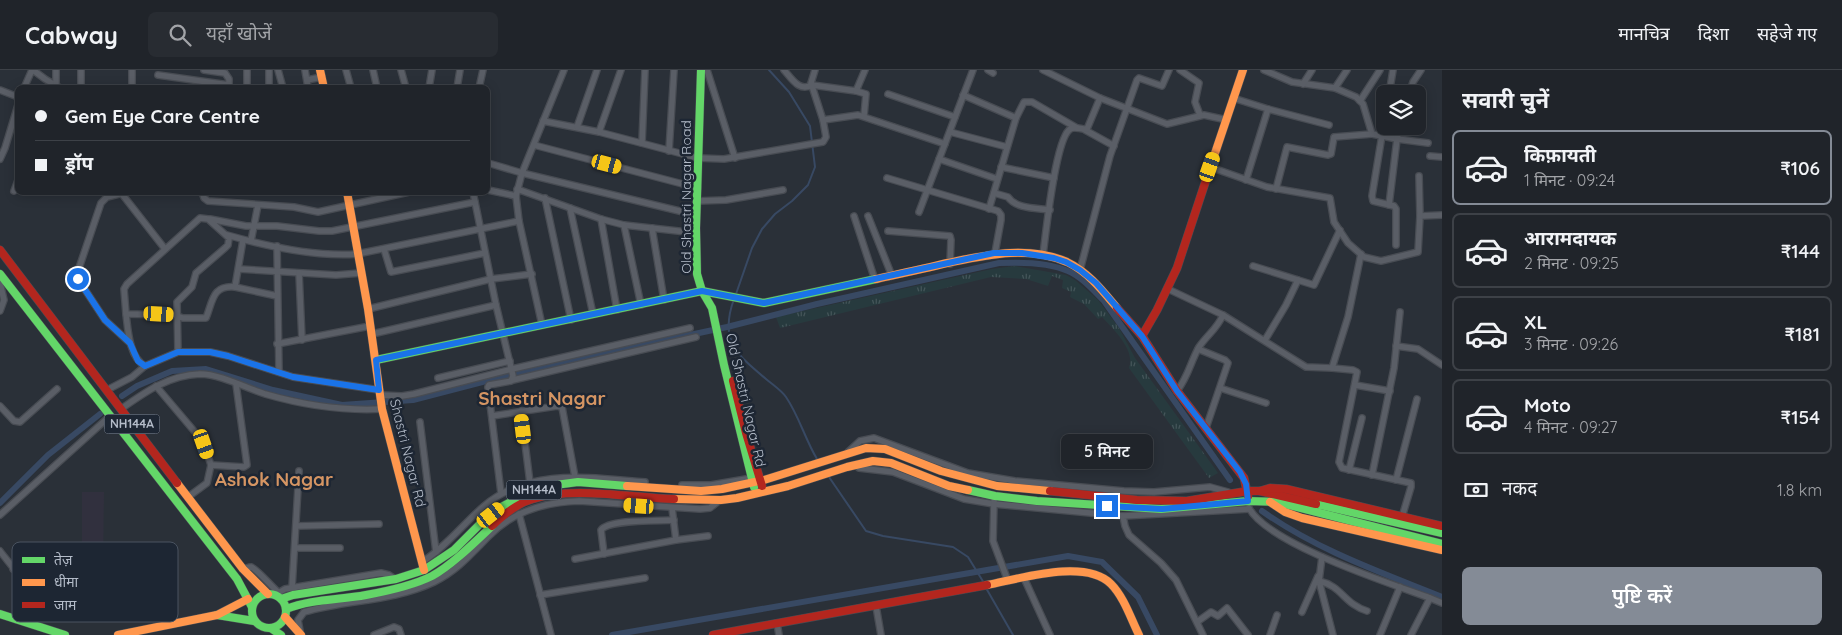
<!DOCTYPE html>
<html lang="hi">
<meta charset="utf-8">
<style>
body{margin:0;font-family:Quicksand,"Noto Sans Devanagari",sans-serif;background:#282c32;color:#f1f3f6;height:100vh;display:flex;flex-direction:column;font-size:19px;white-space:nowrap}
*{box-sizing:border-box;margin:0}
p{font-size:16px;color:#a2a4a8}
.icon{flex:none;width:28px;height:28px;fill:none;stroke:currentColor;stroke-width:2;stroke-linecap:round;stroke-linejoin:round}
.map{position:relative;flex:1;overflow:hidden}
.sheet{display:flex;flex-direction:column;background:#20242a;width:400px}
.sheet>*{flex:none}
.hud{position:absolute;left:15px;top:15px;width:475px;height:110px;border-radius:8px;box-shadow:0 2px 12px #0003,0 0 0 1px #3d4147;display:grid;align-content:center;height:110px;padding:0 20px;background:#20242a}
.fabs{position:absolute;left:1376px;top:15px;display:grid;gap:10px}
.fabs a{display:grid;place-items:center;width:50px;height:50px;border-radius:8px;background:#20242a;box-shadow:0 2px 12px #0003,0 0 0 1px #3d4147;font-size:25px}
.end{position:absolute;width:22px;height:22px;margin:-11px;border:6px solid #1a73e8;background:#fff;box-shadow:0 0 0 2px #fff}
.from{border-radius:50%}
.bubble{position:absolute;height:35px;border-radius:8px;background:#20242a;box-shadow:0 2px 12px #0003,0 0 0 1px #3d4147;font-size:16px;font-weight:600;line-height:35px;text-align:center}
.car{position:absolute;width:15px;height:30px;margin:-15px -8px;border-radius:6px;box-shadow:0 0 4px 1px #0007;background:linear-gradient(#f5c518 24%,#345 0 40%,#f5c518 0 76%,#345 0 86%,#f5c518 0)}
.hud b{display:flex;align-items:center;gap:18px;height:48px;font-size:19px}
.hud b+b{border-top:1px solid #3d4147}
.hud i{width:12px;height:12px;background:#f1f3f6}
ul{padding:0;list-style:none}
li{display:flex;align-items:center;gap:15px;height:75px;margin:0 10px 8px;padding:0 10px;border:2px solid #3d4147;border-radius:8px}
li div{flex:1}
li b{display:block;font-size:19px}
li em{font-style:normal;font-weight:600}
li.current{border-color:#848b96}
li>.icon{width:45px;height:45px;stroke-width:1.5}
h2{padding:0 20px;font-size:22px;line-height:60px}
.pay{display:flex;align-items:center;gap:12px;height:55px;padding:0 20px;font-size:19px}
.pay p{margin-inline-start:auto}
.primary-button{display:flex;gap:10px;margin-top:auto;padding:10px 20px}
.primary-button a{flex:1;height:58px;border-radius:8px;background:#848b96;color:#fff;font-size:20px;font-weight:600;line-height:58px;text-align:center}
header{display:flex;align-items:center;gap:30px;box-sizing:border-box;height:70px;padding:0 25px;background:#20242a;border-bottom:1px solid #3d4147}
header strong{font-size:24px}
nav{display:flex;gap:28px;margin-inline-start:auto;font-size:18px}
.search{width:350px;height:45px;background:#282c32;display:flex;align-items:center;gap:12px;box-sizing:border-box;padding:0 18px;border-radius:8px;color:#a2a4a8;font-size:19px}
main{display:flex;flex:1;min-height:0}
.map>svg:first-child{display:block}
</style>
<header>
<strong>Cabway</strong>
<div class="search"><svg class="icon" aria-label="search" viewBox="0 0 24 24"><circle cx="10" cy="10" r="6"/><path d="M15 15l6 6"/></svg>यहाँ खोजें</div>
<nav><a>मानचित्र</a><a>दिशा</a><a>सहेजे गए</a></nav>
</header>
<main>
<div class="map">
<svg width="1442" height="565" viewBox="0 0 1442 565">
<defs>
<pattern id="park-tufts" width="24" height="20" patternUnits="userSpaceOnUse" patternTransform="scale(1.25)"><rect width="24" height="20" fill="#273a3e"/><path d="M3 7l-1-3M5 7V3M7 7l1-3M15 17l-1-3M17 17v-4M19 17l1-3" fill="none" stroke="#445559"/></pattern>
</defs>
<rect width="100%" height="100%" fill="#2a3038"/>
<path fill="#31303e" d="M 82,422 L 104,422 L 103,500 L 82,500 Z"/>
<path fill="url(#park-tufts)" d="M 1015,196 L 1066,205 L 1075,210 L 1098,230 L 1119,258 L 1135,288 L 1218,403 L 1209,408 L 1129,298 C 1136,280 1113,259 1102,247 L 1098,249 L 1084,234 L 1070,227 L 1071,222 L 1062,218 L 1063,210 L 1052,206 L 1048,216 L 1026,209 L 991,207 L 780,258 L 776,247 L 992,199 Z"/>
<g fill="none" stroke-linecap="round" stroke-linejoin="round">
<g stroke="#384963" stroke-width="2">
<path d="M 736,224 L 752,178 L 762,159 L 775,144 L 792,131 L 808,115 L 815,97 L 810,56 L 789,22 L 769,0"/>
<path d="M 734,229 C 719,270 736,284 766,309 C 773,315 781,320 786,327 C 799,346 805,369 817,389"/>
<path d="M 829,407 L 866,461 L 883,466 L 953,477 L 968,487 L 984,513"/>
<path d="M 986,518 L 1013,565"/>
</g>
<g stroke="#384963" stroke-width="6">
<path d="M 122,326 L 137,316 L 172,301 L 206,299 L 273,320 L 342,335 L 413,330 L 545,296 L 727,257 L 817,234 L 999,193 C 1021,192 1048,192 1068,201 C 1082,207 1093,220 1104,231 L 1230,410"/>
<path d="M 0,433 L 48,385 L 100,344"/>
<path d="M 1262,441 C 1317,480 1380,502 1442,527"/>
<path d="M 612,565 L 1068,486 L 1102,492 L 1138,527 L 1157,565"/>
</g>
<defs>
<g id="street">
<path d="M 33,0 L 45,9 L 60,18"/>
<path d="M 56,0 L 56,15"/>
<path d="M 81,0 L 81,18"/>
<path d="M 204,0 L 225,3 L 229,9 L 229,18"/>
<path d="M 247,0 L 247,18"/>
<path d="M 278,0 L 283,18"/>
<path d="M 305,0 L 308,18"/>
<path d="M 346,0 L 351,18"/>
<path d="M 373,0 L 377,18"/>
<path d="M 401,0 L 406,18"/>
<path d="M 707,0 L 735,88"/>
<path d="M 784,0 C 792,9 799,22 812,15 L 856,21 L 865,0"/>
<path d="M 988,0 L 993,3"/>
<path d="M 1043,0 L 1100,28 L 1167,54 L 1204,45 L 1227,50"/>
<path d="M 1180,0 L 1199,13 L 1195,32 L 1200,45"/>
<path d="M 1264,0 L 1292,12 L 1335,18 L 1356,27 L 1363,34 L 1372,64 L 1397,69 L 1428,73"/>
<path d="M 158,5 L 229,15"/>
<path d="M 307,10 L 322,7"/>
<path d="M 1303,14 L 1312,0"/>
<path d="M 24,18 L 32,0"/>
<path d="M 132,18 L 132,0"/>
<path d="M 269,18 L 269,0"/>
<path d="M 429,18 L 432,0"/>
<path d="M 457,18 L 460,0"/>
<path d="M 479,18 L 483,0"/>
<path d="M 1335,18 L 1347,0"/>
<path d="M 0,20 L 18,27"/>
<path d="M 856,21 L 866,24 L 864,46"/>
<path d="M 888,24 L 955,47"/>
<path d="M 1389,24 L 1393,0"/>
<path d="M 1409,24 L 1413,12 L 1421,0"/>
<path d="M 963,25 L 1016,48"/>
<path d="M 1233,28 L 1268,39 L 1329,55"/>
<path d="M 1360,31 L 1380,0"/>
<path d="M 1385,47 L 1372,126 L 1373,131 L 1394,136 L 1396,139 L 1396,175"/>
<path d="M 823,50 L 858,45 L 945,74"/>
<path d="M 543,51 L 599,62 L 698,88 L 724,89 L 823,72 L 826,67 L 823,50 L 811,13 L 815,0"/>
<path d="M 577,57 L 597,0"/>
<path d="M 1085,60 L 1114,76"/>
<path d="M 599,62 L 621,0"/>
<path d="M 950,62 L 1007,77"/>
<path d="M 642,73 L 645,0"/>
<path d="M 534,75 L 698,118"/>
<path d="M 669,81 L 674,0"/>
<path d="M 1430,86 L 1442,87"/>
<path d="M 0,89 L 5,78 L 18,35"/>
<path d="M 939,89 L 997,109"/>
<path d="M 488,93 L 522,103 L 696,145"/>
<path d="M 1001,97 L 1054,108"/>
<path d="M 1210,97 L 1267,117 L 1330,128 L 1334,152 L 1348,173 L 1364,187 L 1381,191 L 1418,182 L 1420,146 L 1442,145"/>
<path d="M 1419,106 L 1420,146"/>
<path d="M 887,108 L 998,141 L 1001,145 L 1001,150 L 995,183"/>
<path d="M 1246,110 L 1268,39"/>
<path d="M 517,119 L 601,149 L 624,155 L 696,163"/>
<path d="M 1276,119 L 1287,77 L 1328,85 L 1331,84 L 1334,67 L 1372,64"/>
<path d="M 488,120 L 516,126"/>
<path d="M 14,121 L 18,110"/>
<path d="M 127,122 L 107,127 L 101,133 L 79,198 L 78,209 L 105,250 L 130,273"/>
<path d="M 202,122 L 204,128 L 208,131 L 294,137 L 318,142 L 409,122"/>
<path d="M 473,122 L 496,235 L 513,306 L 511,311 L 489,315 L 488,317 L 501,423"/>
<path d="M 994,123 L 1008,127 C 1016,139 1036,138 1050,140"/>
<path d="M 122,124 L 165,179"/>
<path d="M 545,128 L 571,250"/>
<path d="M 697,131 L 726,130 L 783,120"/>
<path d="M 1389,135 L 1397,69 L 1400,56"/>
<path d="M 570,138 L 593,244"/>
<path d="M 989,139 L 1016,48 L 1024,32 L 1032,32 L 1077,58"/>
<path d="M 919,142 L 973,0"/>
<path d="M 854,146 L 875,210"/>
<path d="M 868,146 L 892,206"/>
<path d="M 210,149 L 246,156 L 277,156 L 319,161 L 332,161 L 475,132"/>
<path d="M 601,149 L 617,240"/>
<path d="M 624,155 L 641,235"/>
<path d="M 652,158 L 664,230"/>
<path d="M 888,161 L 950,166 L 951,170 L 950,194"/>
<path d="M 227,165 C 266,176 317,187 357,184 L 519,151"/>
<path d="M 243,170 L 235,217 L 277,226"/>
<path d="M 251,171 L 258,135"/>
<path d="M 277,176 L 279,302"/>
<path d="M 384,179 L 391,202 L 485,183"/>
<path d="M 1361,184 L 1348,247 L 1332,298 L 1353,300 L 1357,302 L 1339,392 L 1342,398 L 1411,413 L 1411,417 L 1402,447"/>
<path d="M 1043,185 C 1046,162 1055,73 1069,60 C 1074,55 1082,60 1087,59 L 1100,28"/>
<path d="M 1253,196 L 1314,215 L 1340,160"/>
<path d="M 239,199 L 336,205 L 361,203"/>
<path d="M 1080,200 L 1110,86 L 1137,10 L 1139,8 L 1162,16 L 1169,0"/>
<path d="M 299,203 L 302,270"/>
<path d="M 0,213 L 4,230 L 0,241"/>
<path d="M 1168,219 L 1223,245 L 1306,297 L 1332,298"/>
<path d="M 368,239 L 491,209 L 532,204"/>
<path d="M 126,244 C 128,260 129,287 145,296 L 178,282 L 210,282 L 228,286 L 293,307 L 379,320"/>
<path d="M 542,255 L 519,151 L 516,126 L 522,103 L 564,0"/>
<path d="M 372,264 L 496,235"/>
<path d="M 1265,270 L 1286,235 L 1298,210"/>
<path d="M 277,274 L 370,256"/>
<path d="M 1396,276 L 1418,279 L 1442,295"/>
<path d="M 1198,279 L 1225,290 L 1228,293 L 1206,358"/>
<path d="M 178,282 L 177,232 L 192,217 L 196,203 L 225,178 L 228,175 L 229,168 L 208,149 L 200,148 L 127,214 L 124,219 L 126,244 L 174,245 C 177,246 180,247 183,248 L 206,248 C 213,231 212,215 235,217"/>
<path d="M 438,308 L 510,291"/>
<path d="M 513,310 L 696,267"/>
<path d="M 1355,315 L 1390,321"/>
<path d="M 156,316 L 200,368 L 204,375 L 211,395"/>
<path d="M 1220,318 L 1266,333"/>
<path d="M 107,320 L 132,307 L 145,296"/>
<path d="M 1177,321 C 1189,305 1190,293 1199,277 C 1207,265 1217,259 1223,245"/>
<path d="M 380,325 L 402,326 L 414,324 L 512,299 L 690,258"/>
<path d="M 0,336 L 14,351 L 20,352 L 57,319"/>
<path d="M 121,339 C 145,322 169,305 200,304 C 220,304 246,318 265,324 C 303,335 343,341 382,339"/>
<path d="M 521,341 L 530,413"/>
<path d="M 492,346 L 557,336 L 562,337 L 575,407"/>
<path d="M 420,352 L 436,482"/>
<path d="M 848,382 L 860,371 L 874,368 L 968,403 L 1015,411 L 1124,421 L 1154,422 L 1210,417 L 1228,422"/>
<path d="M 859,398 L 893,402 L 964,429 L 994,434 L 1123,446"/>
<path d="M 1349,400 L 1362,348"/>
<path d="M 1372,405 L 1394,298 L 1400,242"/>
<path d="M 1396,410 L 1417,329"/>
<path d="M 682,415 L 711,415 L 752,408"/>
<path d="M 188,427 L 207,413 L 211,395 L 244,397 L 247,395 L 236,314"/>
<path d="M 994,431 L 993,471 L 1008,511"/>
<path d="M 672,438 L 676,470"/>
<path d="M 1249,438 C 1268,474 1389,513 1430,528"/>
<path d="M 519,444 L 551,565"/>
<path d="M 0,445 L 110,346"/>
<path d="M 296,456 L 379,454"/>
<path d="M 295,478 L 340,478"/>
<path d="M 0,481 C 10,495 30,513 25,531 C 23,537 19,544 17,550"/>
<path d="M 604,484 L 601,460 C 609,449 659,451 674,450"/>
<path d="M 1322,487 L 1319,511 L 1333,565"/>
<path d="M 575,489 L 676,470 L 708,466"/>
<path d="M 422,492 C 446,477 463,454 484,436 C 530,397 591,408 645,412"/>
<path d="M 13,499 L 48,489"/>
<path d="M 243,499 C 244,499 249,497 251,497 C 256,498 272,517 278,522"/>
<path d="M 1024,508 L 1050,565"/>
<path d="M 1319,511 C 1342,516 1344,534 1367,541"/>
<path d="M 292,518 L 299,401"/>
<path d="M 275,525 L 285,519 L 381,503 L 389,505 L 395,509"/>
<path d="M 540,525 L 645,508"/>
<path d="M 876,536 L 881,565"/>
<path d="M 1302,542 L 1318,506"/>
<path d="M 1197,552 L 1211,542 L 1218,546 L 1227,538 L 1248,565"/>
<path d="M 777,553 L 779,565"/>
<path d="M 300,561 L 298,550 L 304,542 C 348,529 391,532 434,512 C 457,501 472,483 489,466 C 513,441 546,432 579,431 L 700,439 L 710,438 L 720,430"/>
<path d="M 374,565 L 394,557 L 399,559 L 401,565"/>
<path d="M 1203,565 L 1176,510 L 1161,493 L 1129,465 L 1125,456 L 1123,446 L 1249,439"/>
<path d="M 1270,565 L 1277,545"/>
<path d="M 1380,565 L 1400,517"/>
<path d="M 1411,565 L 1430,528 L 1442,533"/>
</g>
<g id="fast">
<path d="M 701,0 L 696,158 L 697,204 L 702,221 L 712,238 L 724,295 L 754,417"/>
<path d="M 0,204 L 237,509 L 252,537"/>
<path d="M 376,290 L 702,221 L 764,233 L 876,209"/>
<path d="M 968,420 L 995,426 L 1037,431 L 1161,439 L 1248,431 L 1277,432 L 1442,474"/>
<path d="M 1316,434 L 1442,463"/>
<circle cx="269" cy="541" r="17"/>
<path d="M 281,529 L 293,525 L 396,509 L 424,500 L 454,480 L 480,454 L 503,436 L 540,417 L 578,412 L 627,416"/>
<path d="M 286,539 C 312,529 339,530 366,525 C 388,521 412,516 432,506 C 452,495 475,472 492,456"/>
<path d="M 0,544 L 65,565"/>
<path d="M 217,545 L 254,551"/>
<path d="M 272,559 L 281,565"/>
</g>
<g id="slow">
<path d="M 320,0 L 324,18"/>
<path d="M 1208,104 L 1243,0"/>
<path d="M 347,122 L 368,239 L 382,339 L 424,500"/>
<path d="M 876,209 C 899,204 923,199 947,193 C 986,185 1028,175 1067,192 C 1088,202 1102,220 1117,238"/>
<path d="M 177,413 L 243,499 L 268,524"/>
<path d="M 627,416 L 701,421 L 722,419 L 764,410 L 866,378 L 885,379 L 941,401 L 997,416 L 1050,421"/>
<path d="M 674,429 L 721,430 L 737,428 L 788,416 L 847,397 L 873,391 L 891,393 L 949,416 L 968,420"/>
<path d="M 1270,432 L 1285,442 L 1302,448 L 1442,480"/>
<path d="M 987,515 C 1019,509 1085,488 1111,514 C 1124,527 1131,549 1139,565"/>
<path d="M 285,547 L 301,565"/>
<path d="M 118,565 L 217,545 L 248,529"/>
</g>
<g id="jam">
<path d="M 0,180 L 177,413"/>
<path d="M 1117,238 L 1142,266 L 1177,321 L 1244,408 L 1248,426"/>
<path d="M 1142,266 L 1157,240 L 1177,198 L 1208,104"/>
<path d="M 733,311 L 746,363 L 762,416"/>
<path d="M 1050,421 L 1137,430 L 1187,431 L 1248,421 L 1260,421 L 1316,434"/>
<path d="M 1260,421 L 1270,418 L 1286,419 L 1442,456"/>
<path d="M 492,456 C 502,446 518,433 533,429 C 571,416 633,428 674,429"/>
<path d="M 713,565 L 987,515"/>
</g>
</defs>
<use href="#street" stroke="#484c53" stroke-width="8"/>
<use href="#fast" stroke="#484c53" stroke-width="9"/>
<use href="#slow" stroke="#484c53" stroke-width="9"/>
<use href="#jam" stroke="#484c53" stroke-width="9"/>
<use href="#street" stroke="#5a5e66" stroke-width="5.5"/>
<use href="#fast" stroke="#63d668" stroke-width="8"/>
<use href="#slow" stroke="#ff974d" stroke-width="8"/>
<use href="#jam" stroke="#b3261e" stroke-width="8"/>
</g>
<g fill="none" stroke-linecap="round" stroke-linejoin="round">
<path stroke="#1a73e8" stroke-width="6" d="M 78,209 L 105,250 L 130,273 L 138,291 L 145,296 L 178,282 L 210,282 L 228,286 L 293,307 L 379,320 L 376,290 L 702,221 L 764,233 L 994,183 L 1022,183 L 1054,188 L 1066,192 L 1080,200 L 1096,213 L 1142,266 L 1177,321 L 1240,402 L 1246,414 L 1248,431 L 1162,439 L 1107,436"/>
</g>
<g text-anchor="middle" stroke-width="5" stroke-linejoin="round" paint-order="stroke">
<g fill="#1d2633" stroke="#878f9c" stroke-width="1">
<rect x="104.5" y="344.5" width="55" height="19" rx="4"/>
<rect x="506.5" y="410.5" width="55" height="19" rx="4"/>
</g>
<g font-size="12" font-weight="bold" fill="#b4bcc9">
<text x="132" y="358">NH144A</text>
<text x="534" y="424">NH144A</text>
</g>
<g font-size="14" fill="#b4bcc9" stroke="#1d2633">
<text transform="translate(686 127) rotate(-90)" y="5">Old Shastri Nagar Road</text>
<text transform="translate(746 330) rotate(77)" y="5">Old Shastri Nagar Rd</text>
<text transform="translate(408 383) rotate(76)" y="5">Shastri Nagar Rd</text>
</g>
<g font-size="19" font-weight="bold" fill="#d59563" stroke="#1d2633">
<text x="542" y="335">Shastri Nagar</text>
<text x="274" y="416">Ashok Nagar</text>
</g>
</g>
<rect x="12" y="472" width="166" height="80" rx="8" fill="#1d2633" stroke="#4a5360" stroke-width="1"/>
<rect x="22" y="487" width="23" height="6" fill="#63d668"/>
<rect x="22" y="509" width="23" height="7" fill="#ff974d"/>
<rect x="22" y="532" width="23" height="6" fill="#b3261e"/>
<g font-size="14" fill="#b4bcc9">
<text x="54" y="495">तेज़</text>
<text x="54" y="517">धीमा</text>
<text x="54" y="540">जाम</text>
</g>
</svg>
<div class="fabs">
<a><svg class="icon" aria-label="layers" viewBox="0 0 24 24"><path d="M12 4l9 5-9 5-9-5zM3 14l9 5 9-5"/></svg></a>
</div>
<i class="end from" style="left:78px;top:209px"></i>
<i class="end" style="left:1107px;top:436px"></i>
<div class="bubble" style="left:1061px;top:364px;width:92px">5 मिनट</div>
<i class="car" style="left:607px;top:94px;rotate:105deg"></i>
<i class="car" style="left:1210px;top:97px;rotate:19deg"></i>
<i class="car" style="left:159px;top:244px;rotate:93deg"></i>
<i class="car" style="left:523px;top:359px;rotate:353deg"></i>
<i class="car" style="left:204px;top:374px;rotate:161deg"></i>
<i class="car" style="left:639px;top:436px;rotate:274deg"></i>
<i class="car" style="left:491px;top:445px;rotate:52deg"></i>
<div class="hud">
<b><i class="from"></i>Gem Eye Care Centre</b>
<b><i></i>ड्रॉप</b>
</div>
</div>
<section class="sheet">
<h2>सवारी चुनें</h2>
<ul>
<li class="current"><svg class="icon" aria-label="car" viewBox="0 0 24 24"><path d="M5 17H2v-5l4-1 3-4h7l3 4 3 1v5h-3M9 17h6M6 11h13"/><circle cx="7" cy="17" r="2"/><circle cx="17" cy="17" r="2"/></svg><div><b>किफ़ायती</b><p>1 मिनट · 09:24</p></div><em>₹106</em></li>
<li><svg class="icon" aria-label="car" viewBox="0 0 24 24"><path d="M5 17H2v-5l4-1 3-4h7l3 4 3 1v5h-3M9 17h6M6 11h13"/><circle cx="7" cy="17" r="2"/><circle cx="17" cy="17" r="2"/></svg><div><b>आरामदायक</b><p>2 मिनट · 09:25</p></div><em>₹144</em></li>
<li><svg class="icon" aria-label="car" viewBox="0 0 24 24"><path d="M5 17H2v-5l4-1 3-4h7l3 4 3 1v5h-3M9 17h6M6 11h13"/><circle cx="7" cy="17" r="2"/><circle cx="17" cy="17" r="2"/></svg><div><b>XL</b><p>3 मिनट · 09:26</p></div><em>₹181</em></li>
<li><svg class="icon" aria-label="car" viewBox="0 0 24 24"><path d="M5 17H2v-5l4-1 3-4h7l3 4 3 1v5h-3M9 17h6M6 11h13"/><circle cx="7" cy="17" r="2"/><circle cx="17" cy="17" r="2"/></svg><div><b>Moto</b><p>4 मिनट · 09:27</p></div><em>₹154</em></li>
</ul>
<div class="pay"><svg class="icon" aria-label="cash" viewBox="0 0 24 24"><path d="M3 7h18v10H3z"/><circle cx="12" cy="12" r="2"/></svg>नकद<p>1.8 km</p></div>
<div class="primary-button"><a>पुष्टि करें</a></div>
</section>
</main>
